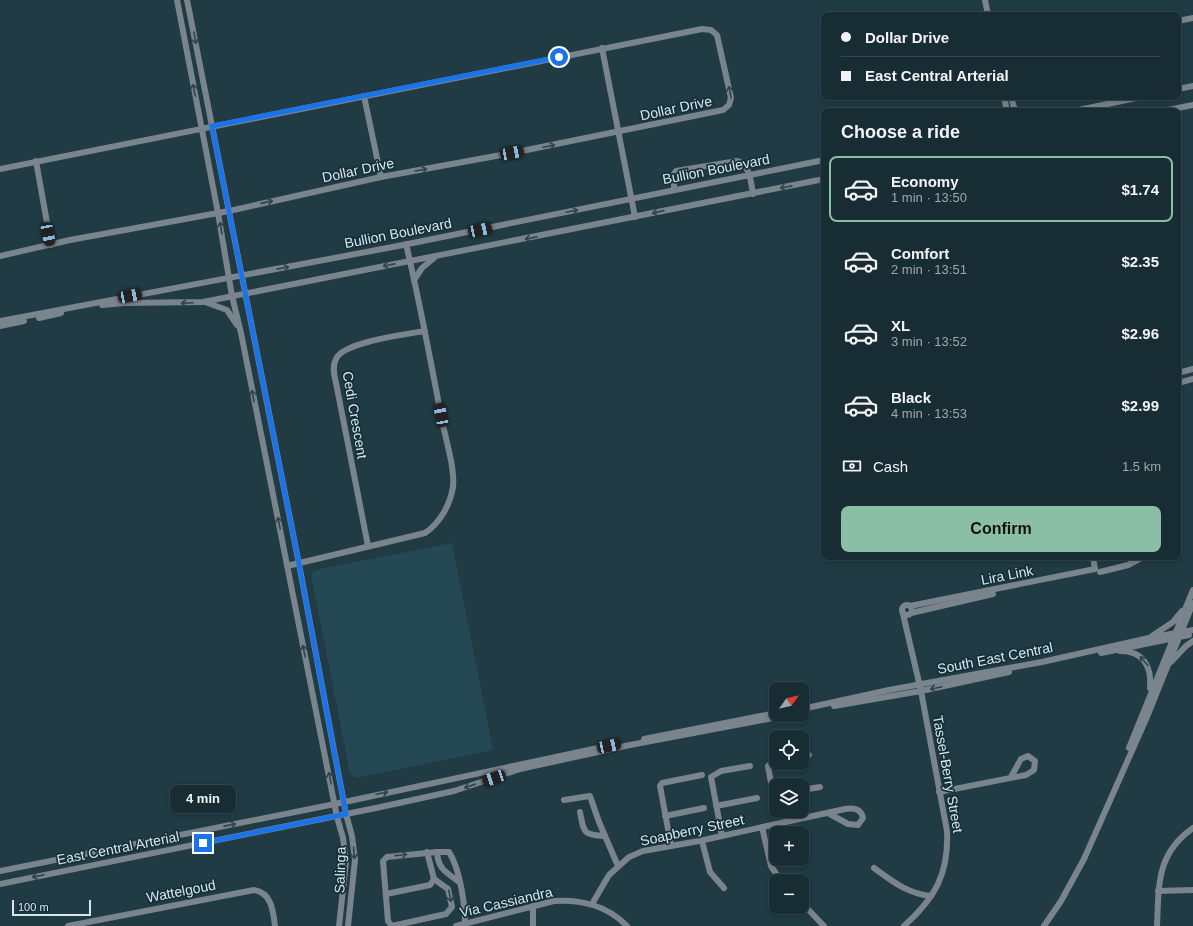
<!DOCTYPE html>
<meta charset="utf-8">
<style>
body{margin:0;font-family:Helvetica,sans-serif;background:#21343b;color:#f1f3f6;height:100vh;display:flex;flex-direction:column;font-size:15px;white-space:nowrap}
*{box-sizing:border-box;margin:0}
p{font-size:13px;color:#9fa7ac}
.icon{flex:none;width:22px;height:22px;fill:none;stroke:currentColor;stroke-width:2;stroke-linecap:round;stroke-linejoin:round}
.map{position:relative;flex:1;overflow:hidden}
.sheet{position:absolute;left:821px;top:108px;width:360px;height:452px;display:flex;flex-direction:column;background:#182c33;border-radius:8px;box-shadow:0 2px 6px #0003,0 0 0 1px #36484e}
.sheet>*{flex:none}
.guide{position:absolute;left:821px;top:12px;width:360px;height:88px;border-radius:8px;box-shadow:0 2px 6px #0003,0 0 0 1px #36484e;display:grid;align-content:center;height:88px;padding:0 20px;background:#182c33}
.needle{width:26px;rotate:56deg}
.buttons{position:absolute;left:769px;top:682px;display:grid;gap:8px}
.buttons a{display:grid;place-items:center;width:40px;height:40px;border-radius:8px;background:#182c33;box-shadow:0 2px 6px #0003,0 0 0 1px #36484e;font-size:20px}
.scale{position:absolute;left:12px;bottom:10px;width:79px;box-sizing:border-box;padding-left:4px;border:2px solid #d7e6ec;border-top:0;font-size:11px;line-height:14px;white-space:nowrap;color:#d7e6ec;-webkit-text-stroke:3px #15303a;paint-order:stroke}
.end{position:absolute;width:18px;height:18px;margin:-9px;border:5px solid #1a73e8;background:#fff;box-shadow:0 0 0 2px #fff}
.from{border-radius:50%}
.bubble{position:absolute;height:28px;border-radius:8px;background:#182c33;box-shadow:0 2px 6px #0003,0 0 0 1px #36484e;font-size:13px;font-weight:700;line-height:28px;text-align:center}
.car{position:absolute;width:12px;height:24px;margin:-12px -6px;border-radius:5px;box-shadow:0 0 3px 1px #0007;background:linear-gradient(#222 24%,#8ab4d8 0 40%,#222 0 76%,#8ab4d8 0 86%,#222 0)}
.guide b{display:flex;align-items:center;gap:14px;height:38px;font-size:15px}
.guide b+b{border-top:1px solid #36484e}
.guide i{width:10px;height:10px;background:#f1f3f6}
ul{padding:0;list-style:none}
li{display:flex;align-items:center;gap:12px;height:66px;margin:0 8px 6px;padding:0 12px;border:2px solid transparent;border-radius:8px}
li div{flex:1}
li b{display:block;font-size:15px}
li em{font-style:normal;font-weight:700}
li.selected{border-color:#8abfa5}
li>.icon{width:36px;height:36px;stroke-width:1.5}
h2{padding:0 20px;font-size:18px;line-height:48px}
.pay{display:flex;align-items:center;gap:10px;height:44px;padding:0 20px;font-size:15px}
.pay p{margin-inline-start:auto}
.action{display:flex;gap:8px;margin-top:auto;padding:8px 20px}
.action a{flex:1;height:46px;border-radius:8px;background:#8abfa5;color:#111;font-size:16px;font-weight:700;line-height:46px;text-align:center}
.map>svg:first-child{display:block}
</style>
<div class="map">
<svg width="1193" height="926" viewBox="0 0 1193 926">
<rect width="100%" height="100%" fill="#203b44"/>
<path fill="#244854" d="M 452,543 L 493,750 L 356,778 L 350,773 L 311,575 L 315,570 Z"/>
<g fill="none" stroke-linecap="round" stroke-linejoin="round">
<g stroke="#7a848c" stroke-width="6">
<path d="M 177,0 L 218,213 L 232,296 L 241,333 L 337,817 L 343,838 L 346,862 L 339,926"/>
<path d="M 187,0 L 299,564 L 346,814 L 352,836 L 355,860 L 348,926"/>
<path d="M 985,0 L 988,15"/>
<path d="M 1178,21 L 1193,18"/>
<path d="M 602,48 L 635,217"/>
<path d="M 1178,89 L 1193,86"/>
<path d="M 364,96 L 381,177"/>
<path d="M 1004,97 L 1007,111"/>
<path d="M 1011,97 L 1015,111"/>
<path d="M 1074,111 L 1141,97"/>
<path d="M 1163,111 L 1193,105"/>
<path d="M 36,161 L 51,245"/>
<path d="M 0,169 L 702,29 L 711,30 L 717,35 L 731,98 L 729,105 L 723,110 L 512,153 L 381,177 L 229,211 L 70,240 L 0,256"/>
<path d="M 674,189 L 674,174 L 676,171 L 737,161 C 750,164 751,183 753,194"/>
<path d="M 414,280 L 422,268 L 434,258"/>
<path d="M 205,302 L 227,310 L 237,325"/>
<path d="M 102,305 L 124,303 L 203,302 L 824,179"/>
<path d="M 39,318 L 61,313"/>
<path d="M 0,321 L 398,246 L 824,160"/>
<path d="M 0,326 L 24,321"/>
<path d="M 1178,373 L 1193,369"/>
<path d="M 1178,383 L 1193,379"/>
<path d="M 368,546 L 336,383 C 334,375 332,366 336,359 C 343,342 407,334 425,331"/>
<path d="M 287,566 L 425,533 C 440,523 450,505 453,487 C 455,469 446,440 442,421 C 431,362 420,303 406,244"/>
<path d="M 1100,572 L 1128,565 L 1143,557"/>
<circle cx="907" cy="610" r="5"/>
<path d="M 910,606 L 1095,569 L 1093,557"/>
<path d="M 911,613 L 993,594"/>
<path d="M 903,614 L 921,691 L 947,831 C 949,874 935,898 904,926"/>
<path d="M 1152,636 L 1173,622 L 1182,611"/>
<path d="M 1120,651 C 1143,651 1152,666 1150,688"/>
<path d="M 1101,653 L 1189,635"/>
<path d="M 1171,662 L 1186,646 L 1193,641"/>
<path d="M 834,706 L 921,691 L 1009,672"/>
<path d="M 802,709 L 889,690 L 1042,662 L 1149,638 L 1193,630"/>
<path d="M 644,739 L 776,713"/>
<path d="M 1129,748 L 1193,590"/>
<path d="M 802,756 L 809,755"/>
<path d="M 776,760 L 768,766 L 776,810"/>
<path d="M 802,790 L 820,787"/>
<path d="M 939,792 L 1026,775 L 1034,770 L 1035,761 L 1028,756 L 1021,759 L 1011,777"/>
<path d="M 564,800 L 590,796 L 599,822 L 618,866"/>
<path d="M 716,806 L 757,798"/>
<path d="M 580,812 C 584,833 583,835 605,836"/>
<path d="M 665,816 L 704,808"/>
<path d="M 762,827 L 771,866 L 781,881"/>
<path d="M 722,836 L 711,777 L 721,771 L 750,766"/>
<path d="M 702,841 L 710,872 L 724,888"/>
<path d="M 671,845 L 660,786 L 662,783 L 702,775"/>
<path d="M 427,852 L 434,879 L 448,889 L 452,907 L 446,914 L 392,926 L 388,921 L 383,861 L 387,857 L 437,852"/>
<path d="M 874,868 C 892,881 908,894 931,896"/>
<path d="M 0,871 L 335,804 L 598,748"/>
<path d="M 459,882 C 446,872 438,869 437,852 L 449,852 C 460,869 465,904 465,924"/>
<path d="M 0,884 L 376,808 L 454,791 L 520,769 L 630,745 L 789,715"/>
<path d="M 1158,891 L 1193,890"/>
<path d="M 386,894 L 430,885 L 434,879"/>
<path d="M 802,903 L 824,926"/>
<path d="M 592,904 L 609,875 L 629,857 L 643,851 L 699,841 L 845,809 C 853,808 861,808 863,818 L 858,825 L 848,824 L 828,813"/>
<path d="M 533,906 L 533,926"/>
<path d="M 68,926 L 254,890 C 272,893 273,911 275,926"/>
<path d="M 456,926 L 554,901 C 581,899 608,906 627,926"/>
<path d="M 1044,926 L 1061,901 L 1084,859 L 1147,717 L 1193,603"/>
<path d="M 1157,926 C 1159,885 1156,854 1193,828"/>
</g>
</g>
<defs><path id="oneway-shaft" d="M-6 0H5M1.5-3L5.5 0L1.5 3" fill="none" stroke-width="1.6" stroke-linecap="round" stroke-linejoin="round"/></defs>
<g stroke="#2e454e">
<use href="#oneway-shaft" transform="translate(195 38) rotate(79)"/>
<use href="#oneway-shaft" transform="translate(194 90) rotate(-101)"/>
<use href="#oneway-shaft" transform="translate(730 92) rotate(-101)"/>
<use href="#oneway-shaft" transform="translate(549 146) rotate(-12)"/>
<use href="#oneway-shaft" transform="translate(421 170) rotate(-10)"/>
<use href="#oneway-shaft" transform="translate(786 187) rotate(169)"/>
<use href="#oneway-shaft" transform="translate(267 202) rotate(-13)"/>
<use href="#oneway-shaft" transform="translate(572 211) rotate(-12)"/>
<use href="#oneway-shaft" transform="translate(658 212) rotate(167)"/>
<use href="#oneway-shaft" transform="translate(221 228) rotate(-99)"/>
<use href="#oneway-shaft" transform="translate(531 238) rotate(169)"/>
<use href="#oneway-shaft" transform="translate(389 265) rotate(169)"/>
<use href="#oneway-shaft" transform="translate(283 268) rotate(-11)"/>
<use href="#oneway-shaft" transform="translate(187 303) rotate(178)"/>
<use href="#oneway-shaft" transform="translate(253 396) rotate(-101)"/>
<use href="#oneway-shaft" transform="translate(279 523) rotate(-101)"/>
<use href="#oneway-shaft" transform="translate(304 651) rotate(-101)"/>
<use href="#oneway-shaft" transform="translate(1144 661) rotate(-131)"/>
<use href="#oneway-shaft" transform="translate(936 688) rotate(168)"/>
<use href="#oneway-shaft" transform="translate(330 778) rotate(-101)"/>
<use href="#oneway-shaft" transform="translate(470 786) rotate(161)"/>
<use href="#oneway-shaft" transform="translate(382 793) rotate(-12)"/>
<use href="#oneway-shaft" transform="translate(230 825) rotate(-11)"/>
<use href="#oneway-shaft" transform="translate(354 853) rotate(86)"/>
<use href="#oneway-shaft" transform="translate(401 855) rotate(-6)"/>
<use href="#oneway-shaft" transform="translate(38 876) rotate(169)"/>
<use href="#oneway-shaft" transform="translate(450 896) rotate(78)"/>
</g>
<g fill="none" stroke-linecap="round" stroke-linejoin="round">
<path stroke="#1a73e8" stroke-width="5" d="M 203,843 L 346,814 L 299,564 L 212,126 L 559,57"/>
</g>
<g text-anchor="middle" stroke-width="3.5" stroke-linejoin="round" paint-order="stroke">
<g font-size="14" fill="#d7e6ec" stroke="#15303a">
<text transform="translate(676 108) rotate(-12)" y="5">Dollar Drive</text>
<text transform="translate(716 169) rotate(-11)" y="5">Bullion Boulevard</text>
<text transform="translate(358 170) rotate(-12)" y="5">Dollar Drive</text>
<text transform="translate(398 233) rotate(-11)" y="5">Bullion Boulevard</text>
<text transform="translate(355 415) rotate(80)" y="5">Cedi Crescent</text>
<text transform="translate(1007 575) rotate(-11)" y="5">Lira Link</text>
<text transform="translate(995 658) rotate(-11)" y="5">South East Central</text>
<text transform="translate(948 774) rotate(80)" y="5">Tassel-Berry Street</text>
<text transform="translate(692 830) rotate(-12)" y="5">Soapberry Street</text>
<text transform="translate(118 848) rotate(-11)" y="5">East Central Arterial</text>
<text transform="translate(340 870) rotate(-88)" y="5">Salinga</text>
<text transform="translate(181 891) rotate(-11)" y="5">Wattelgoud</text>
<text transform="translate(506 902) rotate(-13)" y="5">Via Cassiandra</text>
</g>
</g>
</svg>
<div class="buttons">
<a><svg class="needle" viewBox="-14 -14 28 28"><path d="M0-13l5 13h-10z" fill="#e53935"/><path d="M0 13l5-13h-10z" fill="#9fa7ac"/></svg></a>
<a><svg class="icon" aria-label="locate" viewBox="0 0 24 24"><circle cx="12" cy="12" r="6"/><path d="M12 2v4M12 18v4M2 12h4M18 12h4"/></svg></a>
<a><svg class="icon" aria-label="layers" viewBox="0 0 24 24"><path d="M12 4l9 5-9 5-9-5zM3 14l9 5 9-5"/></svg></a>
<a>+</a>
<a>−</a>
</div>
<div class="scale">100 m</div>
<i class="end from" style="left:559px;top:57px"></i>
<i class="end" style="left:203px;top:843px"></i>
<div class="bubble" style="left:170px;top:785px;width:66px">4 min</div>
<i class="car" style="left:512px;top:153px;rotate:79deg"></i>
<i class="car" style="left:480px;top:230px;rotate:78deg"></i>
<i class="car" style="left:48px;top:234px;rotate:169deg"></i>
<i class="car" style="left:130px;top:296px;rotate:79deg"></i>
<i class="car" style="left:441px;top:415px;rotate:349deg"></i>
<i class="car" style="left:609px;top:746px;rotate:78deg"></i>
<i class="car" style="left:494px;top:778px;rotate:251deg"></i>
<div class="guide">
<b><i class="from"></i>Dollar Drive</b>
<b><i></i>East Central Arterial</b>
</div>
<section class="sheet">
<h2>Choose a ride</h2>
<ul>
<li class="selected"><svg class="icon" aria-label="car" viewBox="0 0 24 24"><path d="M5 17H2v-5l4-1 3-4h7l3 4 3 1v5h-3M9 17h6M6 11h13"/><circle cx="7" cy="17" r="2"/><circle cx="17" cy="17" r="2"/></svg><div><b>Economy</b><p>1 min · 13:50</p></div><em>$1.74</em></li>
<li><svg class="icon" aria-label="car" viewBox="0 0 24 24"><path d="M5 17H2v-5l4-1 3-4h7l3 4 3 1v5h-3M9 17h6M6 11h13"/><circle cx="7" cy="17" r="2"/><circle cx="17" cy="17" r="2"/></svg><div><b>Comfort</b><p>2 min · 13:51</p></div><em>$2.35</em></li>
<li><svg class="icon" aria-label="car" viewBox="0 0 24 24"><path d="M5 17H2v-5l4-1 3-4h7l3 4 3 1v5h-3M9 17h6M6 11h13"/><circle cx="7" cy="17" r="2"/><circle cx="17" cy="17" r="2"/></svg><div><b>XL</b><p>3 min · 13:52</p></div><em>$2.96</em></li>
<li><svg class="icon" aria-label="car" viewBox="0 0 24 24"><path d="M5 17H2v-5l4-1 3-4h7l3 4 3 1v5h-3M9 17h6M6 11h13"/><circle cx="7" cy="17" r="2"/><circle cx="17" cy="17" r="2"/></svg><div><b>Black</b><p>4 min · 13:53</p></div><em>$2.99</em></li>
</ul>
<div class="pay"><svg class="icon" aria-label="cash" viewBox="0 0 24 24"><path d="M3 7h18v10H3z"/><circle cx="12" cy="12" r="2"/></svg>Cash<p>1.5 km</p></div>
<div class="action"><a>Confirm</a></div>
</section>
</div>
